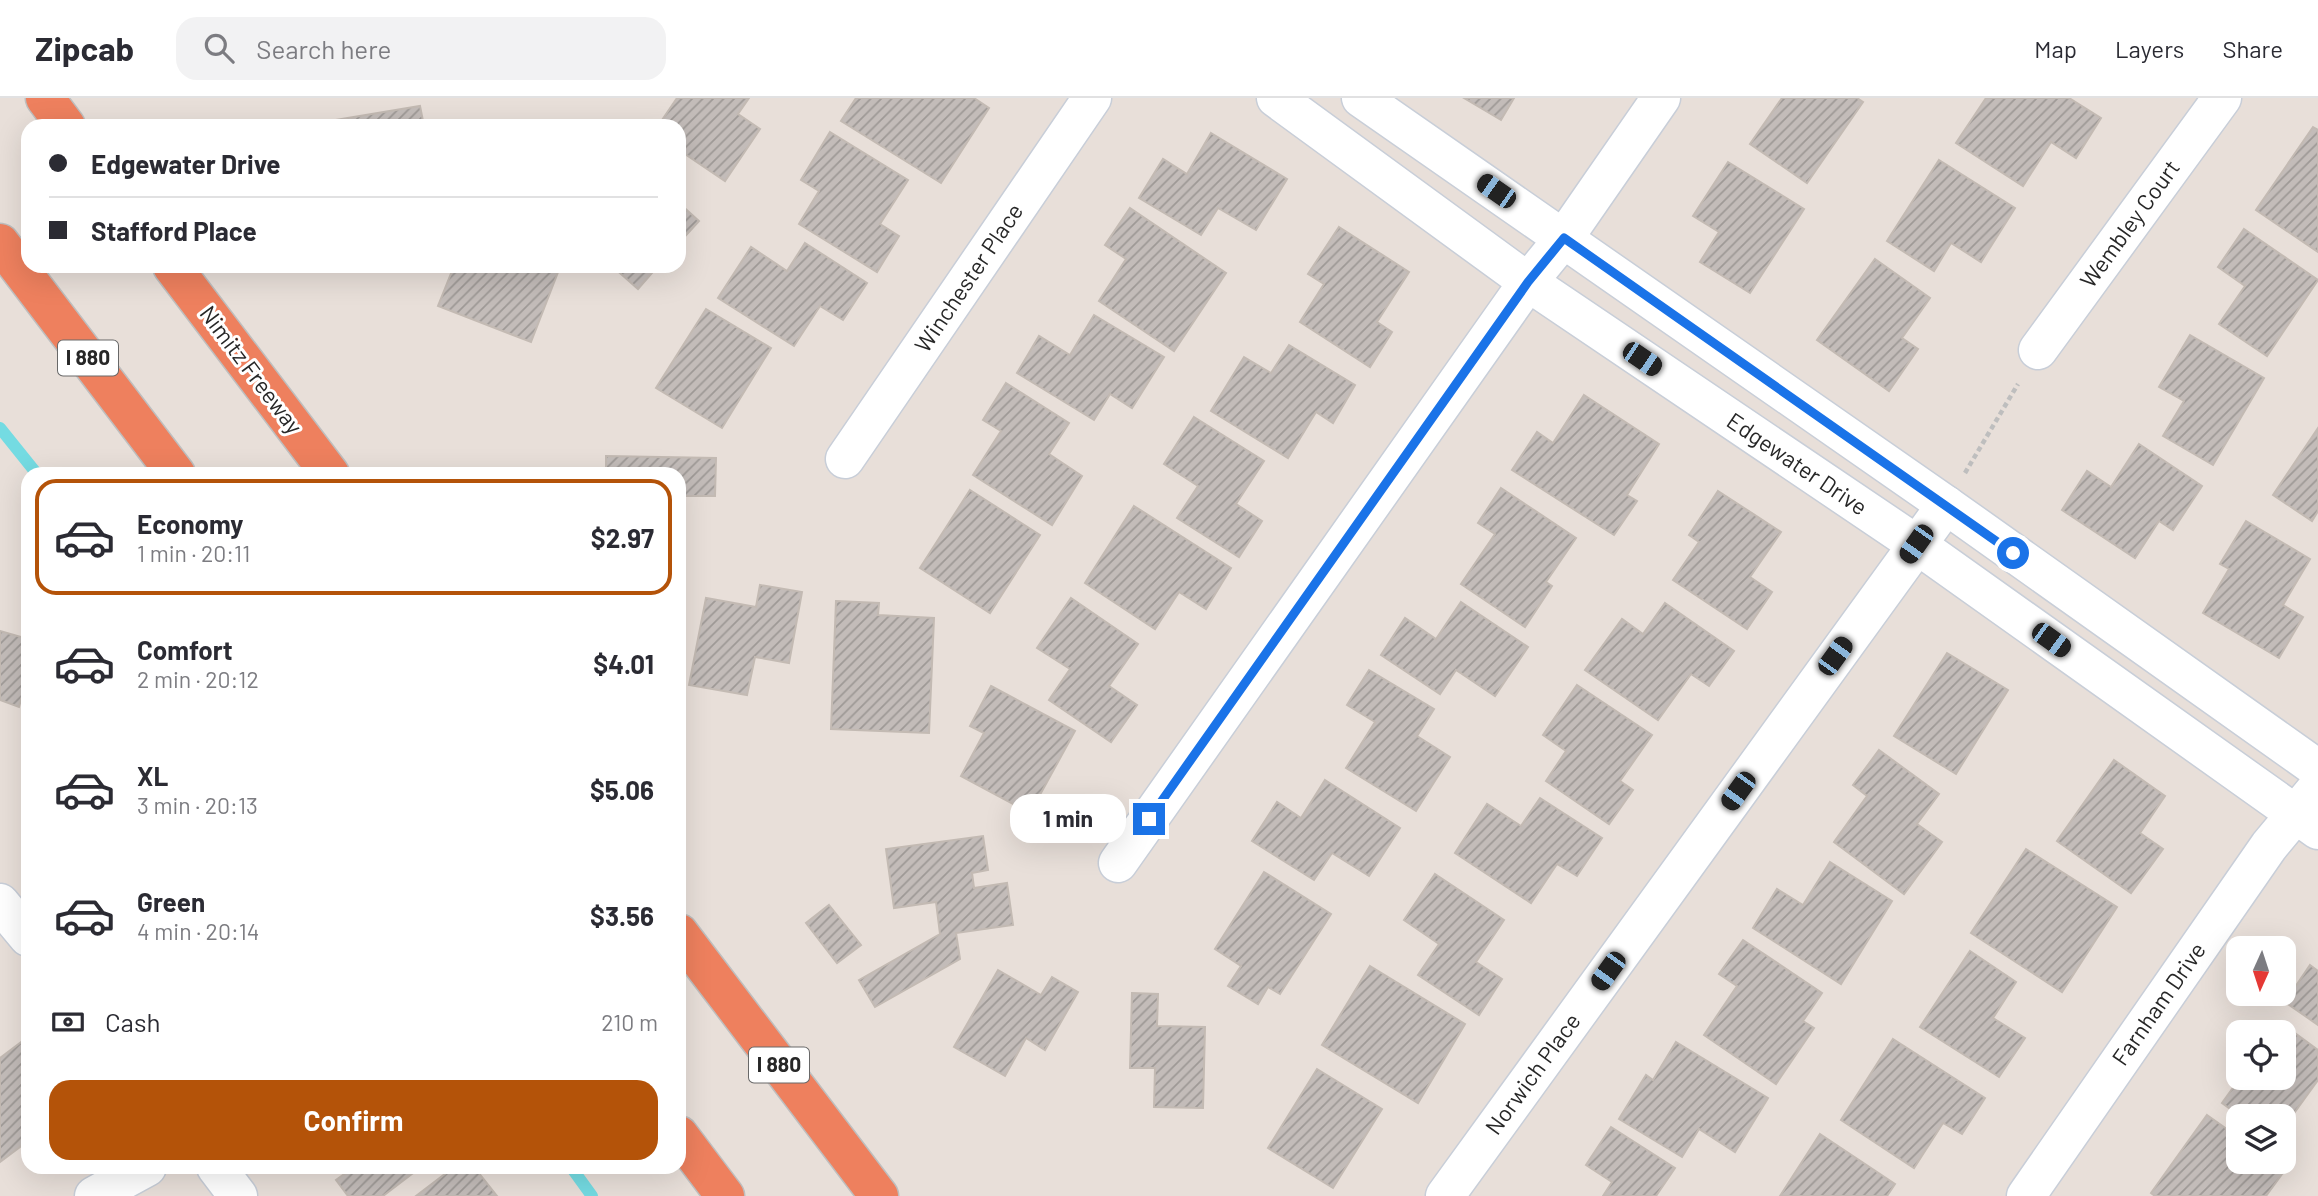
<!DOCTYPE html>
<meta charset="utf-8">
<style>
body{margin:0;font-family:Barlow,sans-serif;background:#f2f2f3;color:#2b2b33;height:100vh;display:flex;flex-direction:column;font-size:26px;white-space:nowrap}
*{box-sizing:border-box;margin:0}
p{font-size:23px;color:#7c7c81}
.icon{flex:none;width:38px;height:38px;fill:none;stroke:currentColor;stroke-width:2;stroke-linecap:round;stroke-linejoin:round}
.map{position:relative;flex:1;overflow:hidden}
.panel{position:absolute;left:21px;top:369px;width:665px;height:707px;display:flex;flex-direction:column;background:#fff;border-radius:21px;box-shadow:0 7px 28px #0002}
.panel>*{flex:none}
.hud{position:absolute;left:21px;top:21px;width:665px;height:154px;border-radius:21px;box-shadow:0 7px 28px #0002;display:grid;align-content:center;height:154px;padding:0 28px;background:#fff}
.needle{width:46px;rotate:183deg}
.tools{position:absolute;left:2226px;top:838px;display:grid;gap:14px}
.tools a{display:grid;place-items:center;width:70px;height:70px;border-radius:14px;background:#fff;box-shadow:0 7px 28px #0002;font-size:35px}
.end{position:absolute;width:32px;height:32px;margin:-16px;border:9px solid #1a73e8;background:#fff;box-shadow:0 0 0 4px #fff}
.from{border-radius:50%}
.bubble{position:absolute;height:49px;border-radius:21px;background:#fff;box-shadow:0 7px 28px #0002;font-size:23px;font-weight:700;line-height:49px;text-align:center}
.car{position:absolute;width:21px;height:42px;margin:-21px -10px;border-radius:9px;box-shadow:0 0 5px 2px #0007;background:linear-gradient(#222 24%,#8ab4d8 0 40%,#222 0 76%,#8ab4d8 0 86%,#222 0)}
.hud b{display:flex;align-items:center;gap:24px;height:66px;font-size:26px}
.hud b+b{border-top:2px solid #e1e1e2}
.hud i{width:18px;height:18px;background:#2b2b33}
ul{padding:12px 0 0;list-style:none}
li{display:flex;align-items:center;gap:21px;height:116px;margin:0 14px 10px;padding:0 14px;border:4px solid transparent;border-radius:21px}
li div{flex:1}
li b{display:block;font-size:26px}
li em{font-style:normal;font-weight:700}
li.selected{border-color:#b45309}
li>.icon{width:63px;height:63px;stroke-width:1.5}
.pay{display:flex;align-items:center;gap:18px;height:77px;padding:0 28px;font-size:26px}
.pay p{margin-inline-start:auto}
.primary-button{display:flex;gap:14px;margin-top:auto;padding:14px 28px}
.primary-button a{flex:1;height:80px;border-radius:21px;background:#b45309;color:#fff;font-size:28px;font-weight:700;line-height:80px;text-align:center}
header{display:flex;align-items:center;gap:42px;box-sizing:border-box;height:98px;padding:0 35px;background:#fff;border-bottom:2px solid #e1e1e2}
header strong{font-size:33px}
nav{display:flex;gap:38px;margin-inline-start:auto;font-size:24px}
.search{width:490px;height:63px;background:#f2f2f3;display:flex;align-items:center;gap:18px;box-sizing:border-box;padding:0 24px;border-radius:21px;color:#7c7c81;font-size:26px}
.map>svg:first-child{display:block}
</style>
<header>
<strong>Zipcab</strong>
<div class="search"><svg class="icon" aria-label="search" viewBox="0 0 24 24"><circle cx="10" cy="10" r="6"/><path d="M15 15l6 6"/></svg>Search here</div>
<nav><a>Map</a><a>Layers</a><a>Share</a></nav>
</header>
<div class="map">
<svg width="2318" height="1098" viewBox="0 0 2318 1098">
<defs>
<pattern id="building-hatch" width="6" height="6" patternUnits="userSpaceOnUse" patternTransform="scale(1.75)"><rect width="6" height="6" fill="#c3bcb9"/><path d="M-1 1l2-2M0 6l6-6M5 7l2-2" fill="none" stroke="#9e9996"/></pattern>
</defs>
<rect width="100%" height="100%" fill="#e8dfd9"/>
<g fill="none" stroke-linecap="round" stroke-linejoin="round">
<g stroke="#74dbe2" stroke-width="12">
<path d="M 0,330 L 37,376"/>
<path d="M 571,1069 L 592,1098"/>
</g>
</g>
<g fill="url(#building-hatch)" stroke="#c3bab3" stroke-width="2">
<path d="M 677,0 L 749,0 L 738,16 L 760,31 L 725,83 L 679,52 L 679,28 L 658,28 Z"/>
<path d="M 856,0 L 974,0 L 989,10 L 941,85 L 841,23 Z"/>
<path d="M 1464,0 L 1514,0 L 1501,22 Z"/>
<path d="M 1782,0 L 1857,0 L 1863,4 L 1807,85 L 1750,46 Z"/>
<path d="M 1986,0 L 2069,0 L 2101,20 L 2076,60 L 2051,44 L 2023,88 L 1956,45 Z"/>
<path d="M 420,8 L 424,28 L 311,28 L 311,26 Z"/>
<path d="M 2313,29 L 2318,32 L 2318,154 L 2256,112 Z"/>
<path d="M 830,34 L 908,82 L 880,126 L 899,138 L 877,174 L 799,126 L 819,93 L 801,82 Z"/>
<path d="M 1211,35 L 1287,81 L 1256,132 L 1218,110 L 1201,137 L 1139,100 L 1163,61 L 1187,76 Z"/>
<path d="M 1939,62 L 2015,110 L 1981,164 L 1951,145 L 1934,173 L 1887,143 Z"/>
<path d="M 1728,64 L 1804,111 L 1750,195 L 1700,164 L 1719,134 L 1693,118 Z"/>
<path d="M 679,105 L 699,123 L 679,145 Z"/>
<path d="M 1130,110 L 1226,175 L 1174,253 L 1099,203 L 1126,161 L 1105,147 Z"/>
<path d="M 1339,129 L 1409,174 L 1377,224 L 1392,234 L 1370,269 L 1300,224 L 1324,186 L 1308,176 Z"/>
<path d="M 2244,131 L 2318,182 L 2267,258 L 2219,226 L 2245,188 L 2218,169 Z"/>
<path d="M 805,145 L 867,185 L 843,222 L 820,208 L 794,248 L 718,200 L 751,149 L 787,173 Z"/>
<path d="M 1875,161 L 1930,200 L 1902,240 L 1918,251 L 1889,293 L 1817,242 Z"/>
<path d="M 454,168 L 560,169 L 531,244 L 438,208 Z"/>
<path d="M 612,168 L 658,168 L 638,191 Z"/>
<path d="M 706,211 L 771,250 L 722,330 L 656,290 Z"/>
<path d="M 1094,217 L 1164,259 L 1132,310 L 1110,296 L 1094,322 L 1017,275 L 1039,238 L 1070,257 Z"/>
<path d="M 2190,237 L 2264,280 L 2213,367 L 2163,338 L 2184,303 L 2159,289 Z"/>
<path d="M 1289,247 L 1355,287 L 1333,325 L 1316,314 L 1288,360 L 1211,313 L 1244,259 L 1271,275 Z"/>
<path d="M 1006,285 L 1069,325 L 1049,356 L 1082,378 L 1052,427 L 973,377 L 1001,333 L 983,322 Z"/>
<path d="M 1584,297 L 1659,346 L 1627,397 L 1637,403 L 1614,437 L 1512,372 L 1537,334 L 1553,345 Z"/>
<path d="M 1194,319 L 1264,363 L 1236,406 L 1262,423 L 1239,459 L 1177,420 L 1198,388 L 1164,366 Z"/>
<path d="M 2318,330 L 2318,413 L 2312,423 L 2273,397 Z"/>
<path d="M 2139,346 L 2202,388 L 2173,432 L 2159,423 L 2135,460 L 2062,412 L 2087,373 L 2111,389 Z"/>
<path d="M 606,358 L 716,360 L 715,398 L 684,398 L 684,451 L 679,451 L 679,376 L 606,376 Z"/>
<path d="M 1501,390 L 1576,440 L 1546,484 L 1552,488 L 1525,529 L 1461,486 L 1495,436 L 1478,425 Z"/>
<path d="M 970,392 L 1040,437 L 990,515 L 920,470 Z"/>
<path d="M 1718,393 L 1781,434 L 1750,479 L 1772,494 L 1747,531 L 1673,482 L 1699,444 L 1689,437 Z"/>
<path d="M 1134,408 L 1231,470 L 1206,511 L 1179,494 L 1155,531 L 1085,485 Z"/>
<path d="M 2246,423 L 2310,461 L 2283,507 L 2303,519 L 2279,560 L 2203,515 L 2229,471 L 2220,466 Z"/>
<path d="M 760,487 L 802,494 L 789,565 L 755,559 L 747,597 L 689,587 L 706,500 L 756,509 Z"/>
<path d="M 1071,500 L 1138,546 L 1109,588 L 1137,607 L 1111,644 L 1049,602 L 1070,571 L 1037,550 Z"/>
<path d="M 836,503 L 879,505 L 878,517 L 934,520 L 929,635 L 831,631 Z"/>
<path d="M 1461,504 L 1528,549 L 1495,598 L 1456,572 L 1440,596 L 1381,557 L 1405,520 L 1436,541 Z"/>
<path d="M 1665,505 L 1734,553 L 1709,588 L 1691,576 L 1658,622 L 1585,572 L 1622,521 L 1643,536 Z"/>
<path d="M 0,533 L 28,541 L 28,592 L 24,591 L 19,609 L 0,602 Z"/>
<path d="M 1947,555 L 2008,592 L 1956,676 L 1894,638 Z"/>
<path d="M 1369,572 L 1434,611 L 1417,638 L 1450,659 L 1416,713 L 1346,670 L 1375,624 L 1347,607 Z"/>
<path d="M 1577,587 L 1652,637 L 1620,683 L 1633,692 L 1609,726 L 1546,683 L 1566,653 L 1543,637 Z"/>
<path d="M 991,588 L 1075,633 L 1030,715 L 961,678 L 984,635 L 970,628 Z"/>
<path d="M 1879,652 L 1939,696 L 1917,726 L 1942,744 L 1904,796 L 1834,744 L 1867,698 L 1853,687 Z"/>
<path d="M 2114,662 L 2165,698 L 2140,735 L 2163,751 L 2131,795 L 2057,743 Z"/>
<path d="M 1325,682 L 1400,730 L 1369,778 L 1332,755 L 1314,782 L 1252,743 L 1277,704 L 1301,720 Z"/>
<path d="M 1540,700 L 1602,740 L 1577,778 L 1557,766 L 1531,805 L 1455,755 L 1487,706 L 1521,728 Z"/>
<path d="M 983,738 L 988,772 L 972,775 L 974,790 L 1007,785 L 1013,827 L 956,835 L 960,861 L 875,909 L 859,882 L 940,836 L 936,804 L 894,810 L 886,751 Z"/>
<path d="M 2026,751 L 2117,809 L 2062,894 L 1971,835 Z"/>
<path d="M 1830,764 L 1892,803 L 1841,886 L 1753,830 L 1777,791 L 1803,807 Z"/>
<path d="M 1264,774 L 1331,816 L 1280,896 L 1268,889 L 1258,906 L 1228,888 L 1241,868 L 1215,851 Z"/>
<path d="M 1435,776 L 1504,822 L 1476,864 L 1502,881 L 1479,917 L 1418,877 L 1439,846 L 1404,822 Z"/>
<path d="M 829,807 L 861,847 L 837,865 L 806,825 Z"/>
<path d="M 1743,842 L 1822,895 L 1803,923 L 1814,930 L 1776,986 L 1704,937 L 1737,888 L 1719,876 Z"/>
<path d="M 1970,853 L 2016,884 L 1993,920 L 2025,940 L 1999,979 L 1920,929 Z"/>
<path d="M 2310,867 L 2318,873 L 2318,927 L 2285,904 Z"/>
<path d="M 1370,868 L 1465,926 L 1418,1005 L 1322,947 Z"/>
<path d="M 998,872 L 1041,897 L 1052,879 L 1078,894 L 1045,952 L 1026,940 L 1005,978 L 954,949 Z"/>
<path d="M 1132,895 L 1158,896 L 1157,928 L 1205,929 L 1203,1010 L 1154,1009 L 1155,970 L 1130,970 Z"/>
<path d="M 2280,924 L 2318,952 L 2318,982 L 2284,1029 L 2284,1018 L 2240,1018 L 2222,1005 L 2240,980 L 2284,980 L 2284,934 L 2272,934 Z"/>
<path d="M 1893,941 L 1985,1000 L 1962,1036 L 1943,1025 L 1914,1070 L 1841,1022 Z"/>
<path d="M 24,942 L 28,947 L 28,992 L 26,993 L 28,996 L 28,1043 L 0,1064 L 0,960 Z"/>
<path d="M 1676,944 L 1768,1000 L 1735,1054 L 1699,1031 L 1682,1059 L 1619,1021 L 1646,977 L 1653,982 Z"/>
<path d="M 1317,971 L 1382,1011 L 1333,1090 L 1268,1050 Z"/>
<path d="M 2207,1017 L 2238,1039 L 2238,1064 L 2273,1064 L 2285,1072 L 2266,1098 L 2155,1098 L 2151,1095 Z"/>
<path d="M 1611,1029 L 1675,1070 L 1656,1098 L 1603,1098 L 1612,1084 L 1586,1067 Z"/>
<path d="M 1820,1036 L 1895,1086 L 1887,1098 L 1780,1098 Z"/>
<path d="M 354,1069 L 421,1069 L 383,1098 L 348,1098 L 336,1082 Z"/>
<path d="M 454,1069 L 474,1069 L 497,1098 L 416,1098 Z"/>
</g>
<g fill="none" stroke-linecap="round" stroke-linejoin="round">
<defs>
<g id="street">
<path d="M 2038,252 L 2222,0"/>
<path d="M 845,361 L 1092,0"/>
<path d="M 1118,765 L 1528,184 L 1564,140 L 1661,0"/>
<path d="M 0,805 L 28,839"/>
<path d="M 216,1069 L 238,1098"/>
<path d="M 94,1098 L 147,1069"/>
<path d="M 1445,1098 L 1946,407"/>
<path d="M 2026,1098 L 2269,748 L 2318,689"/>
</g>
<g id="secondary">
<path d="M 1276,0 L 1528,184 L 1916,446 L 2318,732"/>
<path d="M 1361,0 L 1946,407 L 2318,671"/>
</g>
<g id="highway">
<path d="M 45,0 L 66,28"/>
<path d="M 0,145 L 176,376"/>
<path d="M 172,168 L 330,376"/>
<path d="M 679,835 L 879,1098"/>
<path d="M 679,1037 L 725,1098"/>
</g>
</defs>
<use href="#street" stroke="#c8ced8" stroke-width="41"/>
<use href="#secondary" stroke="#c8ced8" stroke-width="41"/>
<use href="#highway" stroke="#bebebe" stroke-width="41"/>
<path stroke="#bebebe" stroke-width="4.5" stroke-dasharray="5 3.5" stroke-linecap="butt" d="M 1965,375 L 2018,286"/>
<use href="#street" stroke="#fff" stroke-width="38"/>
<use href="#secondary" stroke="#fff" stroke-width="38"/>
<use href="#highway" stroke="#ee805e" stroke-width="38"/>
</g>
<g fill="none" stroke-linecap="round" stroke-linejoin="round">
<path stroke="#1a73e8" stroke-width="9" d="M 1149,721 L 1528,184 L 1564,140 L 2013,455"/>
</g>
<g text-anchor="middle" stroke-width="6" stroke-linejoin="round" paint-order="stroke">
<g fill="#fff" stroke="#686868" stroke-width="2">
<rect x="58" y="242.5" width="60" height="35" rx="5"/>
<rect x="749" y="949.5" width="60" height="35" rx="5"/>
</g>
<g font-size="21" font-weight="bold" fill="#272727">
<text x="88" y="267">I 880</text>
<text x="779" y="974">I 880</text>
</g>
<g font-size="23" fill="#272727" stroke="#fff">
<text transform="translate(2130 126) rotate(-54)" y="8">Wembley Court</text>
<text transform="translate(969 180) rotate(-56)" y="8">Winchester Place</text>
<text transform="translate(251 272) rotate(53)" y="8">Nimitz Freeway</text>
<text transform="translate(1797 366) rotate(34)" y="8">Edgewater Drive</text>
<text transform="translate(2159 906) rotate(-55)" y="8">Farnham Drive</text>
<text transform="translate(1533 976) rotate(-54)" y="8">Norwich Place</text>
</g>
</g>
</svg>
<div class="tools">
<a><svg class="needle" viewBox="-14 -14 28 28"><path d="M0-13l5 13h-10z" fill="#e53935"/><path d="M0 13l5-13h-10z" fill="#7c7c81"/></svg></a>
<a><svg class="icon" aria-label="locate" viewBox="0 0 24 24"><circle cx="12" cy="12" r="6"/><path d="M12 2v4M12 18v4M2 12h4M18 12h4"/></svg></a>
<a><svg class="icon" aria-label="layers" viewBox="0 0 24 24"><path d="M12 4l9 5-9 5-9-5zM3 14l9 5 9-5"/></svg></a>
</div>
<i class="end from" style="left:2013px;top:455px"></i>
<i class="end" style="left:1149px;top:721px"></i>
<div class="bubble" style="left:1010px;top:696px;width:116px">1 min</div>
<i class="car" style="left:1496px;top:93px;rotate:305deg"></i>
<i class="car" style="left:1642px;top:261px;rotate:124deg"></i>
<i class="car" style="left:1916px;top:446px;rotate:215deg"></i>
<i class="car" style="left:2051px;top:542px;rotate:126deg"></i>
<i class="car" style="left:1835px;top:558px;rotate:36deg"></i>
<i class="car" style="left:1738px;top:693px;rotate:216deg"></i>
<i class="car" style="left:1608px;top:873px;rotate:216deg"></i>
<div class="hud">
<b><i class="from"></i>Edgewater Drive</b>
<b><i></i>Stafford Place</b>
</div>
<section class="panel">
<ul>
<li class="selected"><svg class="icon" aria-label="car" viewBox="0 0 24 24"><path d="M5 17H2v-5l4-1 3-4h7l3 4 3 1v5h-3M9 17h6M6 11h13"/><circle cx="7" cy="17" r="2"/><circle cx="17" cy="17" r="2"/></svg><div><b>Economy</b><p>1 min · 20:11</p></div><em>$2.97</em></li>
<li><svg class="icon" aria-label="car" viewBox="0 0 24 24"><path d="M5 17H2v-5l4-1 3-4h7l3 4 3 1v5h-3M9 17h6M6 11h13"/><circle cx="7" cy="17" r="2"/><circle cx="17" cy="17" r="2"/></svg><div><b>Comfort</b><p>2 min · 20:12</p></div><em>$4.01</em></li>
<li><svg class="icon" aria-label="car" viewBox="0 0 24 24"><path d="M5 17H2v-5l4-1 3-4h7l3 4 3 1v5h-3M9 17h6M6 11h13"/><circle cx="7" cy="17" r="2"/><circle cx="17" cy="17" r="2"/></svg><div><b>XL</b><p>3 min · 20:13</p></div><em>$5.06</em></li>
<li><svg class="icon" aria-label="car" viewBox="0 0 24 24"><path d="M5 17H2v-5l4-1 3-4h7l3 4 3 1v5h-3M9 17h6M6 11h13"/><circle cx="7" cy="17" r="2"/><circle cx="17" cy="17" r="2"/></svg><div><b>Green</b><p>4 min · 20:14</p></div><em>$3.56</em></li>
</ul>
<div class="pay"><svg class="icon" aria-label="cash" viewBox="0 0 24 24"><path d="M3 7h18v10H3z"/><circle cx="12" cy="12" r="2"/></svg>Cash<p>210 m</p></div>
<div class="primary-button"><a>Confirm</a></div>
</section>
</div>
